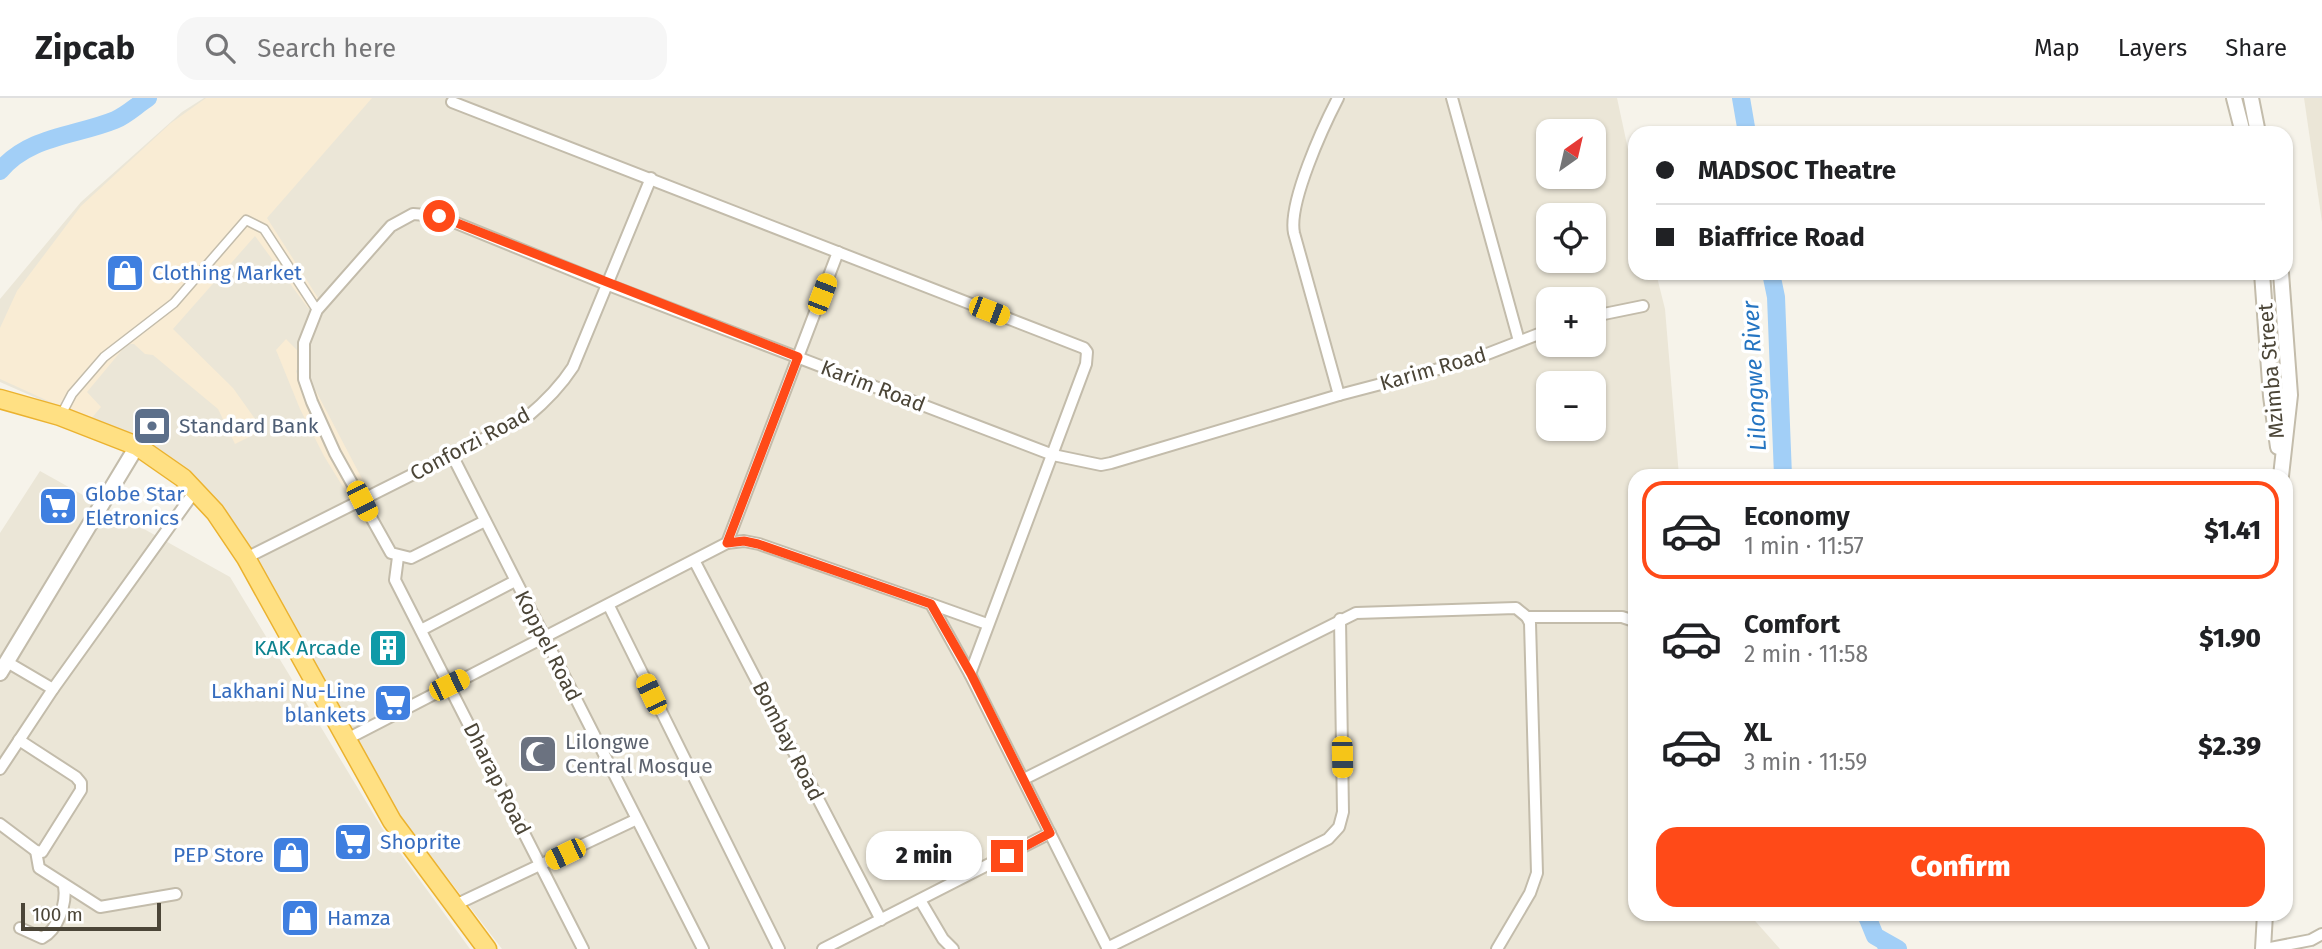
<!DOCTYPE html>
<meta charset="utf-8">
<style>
body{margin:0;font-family:"Fira Sans",sans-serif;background:#f6f6f6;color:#202124;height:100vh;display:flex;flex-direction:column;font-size:26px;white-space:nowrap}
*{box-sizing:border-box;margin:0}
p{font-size:23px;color:#757577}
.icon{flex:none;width:38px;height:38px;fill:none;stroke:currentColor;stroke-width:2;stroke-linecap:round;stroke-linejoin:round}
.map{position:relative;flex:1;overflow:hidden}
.details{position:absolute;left:1628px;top:371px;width:665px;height:452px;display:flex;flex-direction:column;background:#fff;border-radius:21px;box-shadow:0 2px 5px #0004}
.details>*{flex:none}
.banner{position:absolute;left:1628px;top:28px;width:665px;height:154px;border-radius:21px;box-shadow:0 2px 5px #0004;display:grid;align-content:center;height:154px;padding:0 28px;background:#fff}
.needle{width:46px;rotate:34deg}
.buttons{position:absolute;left:1536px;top:21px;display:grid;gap:14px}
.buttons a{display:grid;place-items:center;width:70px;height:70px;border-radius:14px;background:#fff;box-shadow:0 2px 5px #0004;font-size:35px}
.scale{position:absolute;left:21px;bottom:18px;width:140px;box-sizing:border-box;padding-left:7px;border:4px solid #4b4537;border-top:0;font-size:19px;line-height:24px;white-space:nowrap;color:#4b4537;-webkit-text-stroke:5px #fff;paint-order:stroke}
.end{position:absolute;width:32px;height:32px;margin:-16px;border:9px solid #ff4a18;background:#fff;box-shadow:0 0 0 4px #fff}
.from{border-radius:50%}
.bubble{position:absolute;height:49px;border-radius:21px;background:#fff;box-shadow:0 2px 5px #0004;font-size:23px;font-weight:800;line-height:49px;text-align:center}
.car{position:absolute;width:21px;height:42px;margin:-21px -10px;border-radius:9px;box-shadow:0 0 5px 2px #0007;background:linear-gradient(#f5c518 24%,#345 0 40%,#f5c518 0 76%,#345 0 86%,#f5c518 0)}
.banner b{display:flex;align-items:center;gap:24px;height:66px;font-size:26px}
.banner b+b{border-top:2px solid #e0e0e0}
.banner i{width:18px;height:18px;background:#202124}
ul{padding:12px 0 0;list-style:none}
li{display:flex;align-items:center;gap:21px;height:98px;margin:0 14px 10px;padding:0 14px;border:4px solid transparent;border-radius:21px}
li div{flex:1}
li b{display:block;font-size:26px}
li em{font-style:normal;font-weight:800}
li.active{border-color:#ff4a18}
li>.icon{width:63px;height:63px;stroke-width:1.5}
.action{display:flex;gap:14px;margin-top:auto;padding:14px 28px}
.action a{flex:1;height:80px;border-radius:21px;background:#ff4a18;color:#fff;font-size:28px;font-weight:800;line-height:80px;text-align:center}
header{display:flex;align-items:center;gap:42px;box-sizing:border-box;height:98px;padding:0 35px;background:#fff;border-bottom:2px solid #e0e0e0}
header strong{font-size:33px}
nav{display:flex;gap:38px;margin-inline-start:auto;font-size:24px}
.search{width:490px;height:63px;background:#f6f6f6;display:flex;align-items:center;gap:18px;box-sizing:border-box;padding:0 24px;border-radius:21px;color:#757577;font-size:26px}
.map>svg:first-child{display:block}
</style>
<header>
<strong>Zipcab</strong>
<div class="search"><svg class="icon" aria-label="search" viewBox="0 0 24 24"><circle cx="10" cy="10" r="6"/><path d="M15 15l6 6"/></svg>Search here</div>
<nav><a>Map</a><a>Layers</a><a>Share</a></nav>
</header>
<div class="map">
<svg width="2322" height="851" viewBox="0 0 2322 851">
<rect width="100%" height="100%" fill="#f6f3ea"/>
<g fill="#ebe6d7" fill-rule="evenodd">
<path d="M 204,0 L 1617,0 L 1634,79 L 1634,175 L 1656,175 L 1665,211 L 1679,378 L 1634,378 L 1634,816 L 1749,816 L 1780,851 L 502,851 L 385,698 L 245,445 L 141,346 L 0,284 L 0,201 L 81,104 L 182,14 ZM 1549,33 L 1594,33 L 1594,79 L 1549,79 ZM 1549,117 L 1594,117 L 1594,163 L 1549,163 ZM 1549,201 L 1594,201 L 1594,247 L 1549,247 ZM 1549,285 L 1594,285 L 1594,331 L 1549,331 Z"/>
<path d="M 2304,0 L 2322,0 L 2322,124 Z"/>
<path d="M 40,373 L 230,479 L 382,730 L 470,851 L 0,851 L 0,435 Z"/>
</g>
<g fill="#f9ecd4">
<path d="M 206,0 L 372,0 L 267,120 L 320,203 L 308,210 L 255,138 L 173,231 L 233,290 L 263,332 L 235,346 L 218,311 L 153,257 L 145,256 L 134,246 L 127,246 L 87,294 L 101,309 L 90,322 L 0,281 L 0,230 L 17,193 L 81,108 L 171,25 Z"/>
<path d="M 286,241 L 300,255 L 300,268 L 296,273 L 303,293 L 316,293 L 369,394 L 351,402 L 324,358 L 300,311 L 276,252 Z"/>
</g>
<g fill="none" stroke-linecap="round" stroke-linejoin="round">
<path stroke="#a2cff7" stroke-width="2.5" d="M 1875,838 L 1879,851"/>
<g stroke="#a2cff7" stroke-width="18">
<path d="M 1741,0 L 1747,35"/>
<path d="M 0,73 C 28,38 76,38 115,22 C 127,17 137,7 148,0"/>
<path d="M 1771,175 L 1776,199 L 1783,378"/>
<path d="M 1866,816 L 1875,838 L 1898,851"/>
</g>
<defs>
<path id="pedestrian" d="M 61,317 L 72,296 L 104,259 L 174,205 L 246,122 L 264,131 L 317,212"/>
<g id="minor">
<path d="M 1338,0 C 1323,29 1288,105 1294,135 L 1339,297"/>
<path d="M 1452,0 L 1519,243"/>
<path d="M 452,4 L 1084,250 L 1087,254 L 1086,266 L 970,576"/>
<path d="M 1594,218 L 1643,208"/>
<path d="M 452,357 L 703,851"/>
<path d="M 485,423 L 411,460 L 391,455 L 335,355 L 312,304 L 304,281 L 304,245 L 317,212 L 391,128 L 413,116 L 439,118 L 606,186 L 1053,357 L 1101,367 L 1111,365 L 1339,297 L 1469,263 L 1549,232"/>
<path d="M 727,445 L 838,154"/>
<path d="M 398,459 L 395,482 L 583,851"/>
<path d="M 246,460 L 527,319 C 545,304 560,289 573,269 L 651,80"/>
<path d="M 695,464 L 881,822"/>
<path d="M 931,506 L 987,526"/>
<path d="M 609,508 L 779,851"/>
<path d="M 1527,519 L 1622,519 L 1634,523"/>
<path d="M 421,532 L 515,483"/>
<path d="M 7,564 L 53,591"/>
<path d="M 347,641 L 727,445 L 744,443 L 759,446 L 931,506 L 970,576 L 1108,851"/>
<path d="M 0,671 L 53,591 L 195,393"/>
<path d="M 1024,681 L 1356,515 L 1516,510 L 1527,519 L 1530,525 L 1537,775 L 1530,795 L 1497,851"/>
<path d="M 0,726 L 36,753 L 42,754 L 81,692 L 81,685 L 76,679 L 19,642"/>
<path d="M 36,753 L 39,770 L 100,809 L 176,796"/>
<path d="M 920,802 L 943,841 L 953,851"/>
<path d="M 453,808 L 635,722"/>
<path d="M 20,830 L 42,840 C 58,832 67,805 64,788"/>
<path d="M 1107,850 L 1328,741 L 1339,729 L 1343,714 L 1340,521"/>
<path d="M 823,851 L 1050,735"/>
<path d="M 2265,851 L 2311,842 L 2322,836"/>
</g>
<g id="tertiary">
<path d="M 2234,0 L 2243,35"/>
<path d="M 2251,0 L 2258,35"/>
<path d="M 2262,175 L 2271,298 L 2278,349"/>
<path d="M 2281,175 L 2290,297 L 2281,378"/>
<path d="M 0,575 L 137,348"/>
<path d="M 2263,851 L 2265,816"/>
</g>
<path id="trunk" d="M 0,301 L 60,318 L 137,348 L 183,380 L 215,414 L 246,460 L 392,723 L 487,851"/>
</defs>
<use href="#pedestrian" stroke="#c3bcab" stroke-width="11"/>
<use href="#minor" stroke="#c3bcab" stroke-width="14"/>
<use href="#tertiary" stroke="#c3bcab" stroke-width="18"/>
<use href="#trunk" stroke="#ebb22f" stroke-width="21"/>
<use href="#pedestrian" stroke="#fff" stroke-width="8"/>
<use href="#minor" stroke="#fff" stroke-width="10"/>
<use href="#tertiary" stroke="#fff" stroke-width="14"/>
<use href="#trunk" stroke="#ffe083" stroke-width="18"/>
</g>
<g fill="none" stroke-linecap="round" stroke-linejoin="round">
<path stroke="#ff4a18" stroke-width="9" d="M 439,118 L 798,259 L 727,445 L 744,443 L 758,446 L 931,506 L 971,576 L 1050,735 L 1007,758"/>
</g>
<defs>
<symbol id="shop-square" viewBox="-11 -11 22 22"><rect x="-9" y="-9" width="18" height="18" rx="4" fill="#3f7fe0" stroke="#fff"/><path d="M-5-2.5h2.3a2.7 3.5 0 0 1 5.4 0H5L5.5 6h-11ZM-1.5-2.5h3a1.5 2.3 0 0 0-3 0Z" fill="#fff"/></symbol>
<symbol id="bank-square" viewBox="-11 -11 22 22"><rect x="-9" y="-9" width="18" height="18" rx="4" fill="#5c6f8a" stroke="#fff"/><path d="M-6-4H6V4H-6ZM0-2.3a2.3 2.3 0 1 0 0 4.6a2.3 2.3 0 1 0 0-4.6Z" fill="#fff"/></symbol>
<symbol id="supermarket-square" viewBox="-11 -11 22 22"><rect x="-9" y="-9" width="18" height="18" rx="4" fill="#3f7fe0" stroke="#fff"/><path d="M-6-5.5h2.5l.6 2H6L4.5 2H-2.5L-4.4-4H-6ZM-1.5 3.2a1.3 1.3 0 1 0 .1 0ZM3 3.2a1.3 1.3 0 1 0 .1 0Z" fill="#fff"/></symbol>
<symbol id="building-square" viewBox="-11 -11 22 22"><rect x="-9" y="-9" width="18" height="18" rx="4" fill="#0f9aa8" stroke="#fff"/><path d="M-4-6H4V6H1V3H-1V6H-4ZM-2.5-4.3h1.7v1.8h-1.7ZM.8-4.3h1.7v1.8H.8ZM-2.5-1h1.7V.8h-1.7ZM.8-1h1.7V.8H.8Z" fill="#fff"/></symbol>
<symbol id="mosque-square" viewBox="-11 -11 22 22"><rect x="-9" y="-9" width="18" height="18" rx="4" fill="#6b7280" stroke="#fff"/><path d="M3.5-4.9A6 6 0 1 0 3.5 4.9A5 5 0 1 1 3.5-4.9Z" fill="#fff"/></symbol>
</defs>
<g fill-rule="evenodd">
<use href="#shop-square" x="103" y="153" width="44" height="44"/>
<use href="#bank-square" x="130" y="306" width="44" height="44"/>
<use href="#supermarket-square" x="36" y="386" width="44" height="44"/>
<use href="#building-square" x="366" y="528" width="44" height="44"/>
<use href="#supermarket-square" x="371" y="583" width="44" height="44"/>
<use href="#mosque-square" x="516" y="634" width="44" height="44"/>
<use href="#supermarket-square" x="331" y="722" width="44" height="44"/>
<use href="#shop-square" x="269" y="735" width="44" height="44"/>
<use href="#shop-square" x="278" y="798" width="44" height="44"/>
</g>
<g text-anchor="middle" stroke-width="7" stroke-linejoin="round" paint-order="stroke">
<g font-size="21" fill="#366cbe" stroke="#fff" text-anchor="start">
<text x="152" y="182">Clothing Market</text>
<text x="85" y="403">Globe Star<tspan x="85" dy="24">Eletronics</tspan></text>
<text x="366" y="600" text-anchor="end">Lakhani Nu-Line<tspan x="366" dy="24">blankets</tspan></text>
<text x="380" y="751">Shoprite</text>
<text x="264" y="764" text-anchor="end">PEP Store</text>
<text x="327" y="827">Hamza</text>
</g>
<g font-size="21" fill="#4b4537" stroke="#fff">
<text transform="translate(1433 271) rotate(-16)" y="7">Karim Road</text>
<text transform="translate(2271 273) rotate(-95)" y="7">Mzimba Street</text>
<text transform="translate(873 288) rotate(21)" y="7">Karim Road</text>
<text transform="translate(470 346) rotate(-28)" y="7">Conforzi Road</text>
<text transform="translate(548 548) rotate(63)" y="7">Koppel Road</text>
<text transform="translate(788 643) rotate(63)" y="7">Bombay Road</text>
<text transform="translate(497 681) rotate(63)" y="7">Dharap Road</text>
</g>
<g font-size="21" fill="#4e5e75" stroke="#fff" text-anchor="start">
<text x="179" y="335">Standard Bank</text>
</g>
<g font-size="21" fill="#0d838f" stroke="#fff" text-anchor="end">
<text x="361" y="557">KAK Arcade</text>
</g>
<g font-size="21" fill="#5b616d" stroke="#fff" text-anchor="start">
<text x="565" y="651">Lilongwe<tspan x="565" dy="24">Central Mosque</tspan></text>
</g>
<g font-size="23" font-style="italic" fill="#2575c2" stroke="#fff">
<text transform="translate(1754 278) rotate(-93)" y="8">Lilongwe River</text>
</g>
</g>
</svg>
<div class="buttons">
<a><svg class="needle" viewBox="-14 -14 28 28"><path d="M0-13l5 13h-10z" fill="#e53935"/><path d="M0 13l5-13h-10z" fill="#757577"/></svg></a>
<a><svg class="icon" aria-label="locate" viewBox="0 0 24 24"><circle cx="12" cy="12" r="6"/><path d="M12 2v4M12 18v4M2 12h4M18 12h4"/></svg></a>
<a>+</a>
<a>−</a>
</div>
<div class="scale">100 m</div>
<i class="end from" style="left:439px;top:118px"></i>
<i class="end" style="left:1007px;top:758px"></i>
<div class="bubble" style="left:866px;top:733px;width:116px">2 min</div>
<i class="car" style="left:822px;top:196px;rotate:21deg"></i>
<i class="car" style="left:989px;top:213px;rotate:111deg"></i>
<i class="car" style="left:362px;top:403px;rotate:153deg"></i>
<i class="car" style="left:449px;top:587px;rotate:64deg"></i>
<i class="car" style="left:651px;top:596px;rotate:335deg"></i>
<i class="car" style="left:1342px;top:659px;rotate:179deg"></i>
<i class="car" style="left:565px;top:756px;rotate:244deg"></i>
<div class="banner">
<b><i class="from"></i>MADSOC Theatre</b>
<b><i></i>Biaffrice Road</b>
</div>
<section class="details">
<ul>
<li class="active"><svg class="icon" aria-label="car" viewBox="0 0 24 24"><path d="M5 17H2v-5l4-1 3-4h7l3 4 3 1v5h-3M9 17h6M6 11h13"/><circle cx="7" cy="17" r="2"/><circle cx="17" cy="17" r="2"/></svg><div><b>Economy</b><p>1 min · 11:57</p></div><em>$1.41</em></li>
<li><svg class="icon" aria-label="car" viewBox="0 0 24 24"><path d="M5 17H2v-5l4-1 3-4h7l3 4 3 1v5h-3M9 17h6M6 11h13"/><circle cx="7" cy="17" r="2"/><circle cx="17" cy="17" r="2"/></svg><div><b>Comfort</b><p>2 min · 11:58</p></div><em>$1.90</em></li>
<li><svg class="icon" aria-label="car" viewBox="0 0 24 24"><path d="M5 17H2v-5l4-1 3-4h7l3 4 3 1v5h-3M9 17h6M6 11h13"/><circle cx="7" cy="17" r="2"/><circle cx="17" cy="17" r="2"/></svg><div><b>XL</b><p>3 min · 11:59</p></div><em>$2.39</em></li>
</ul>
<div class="action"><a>Confirm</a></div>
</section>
</div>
